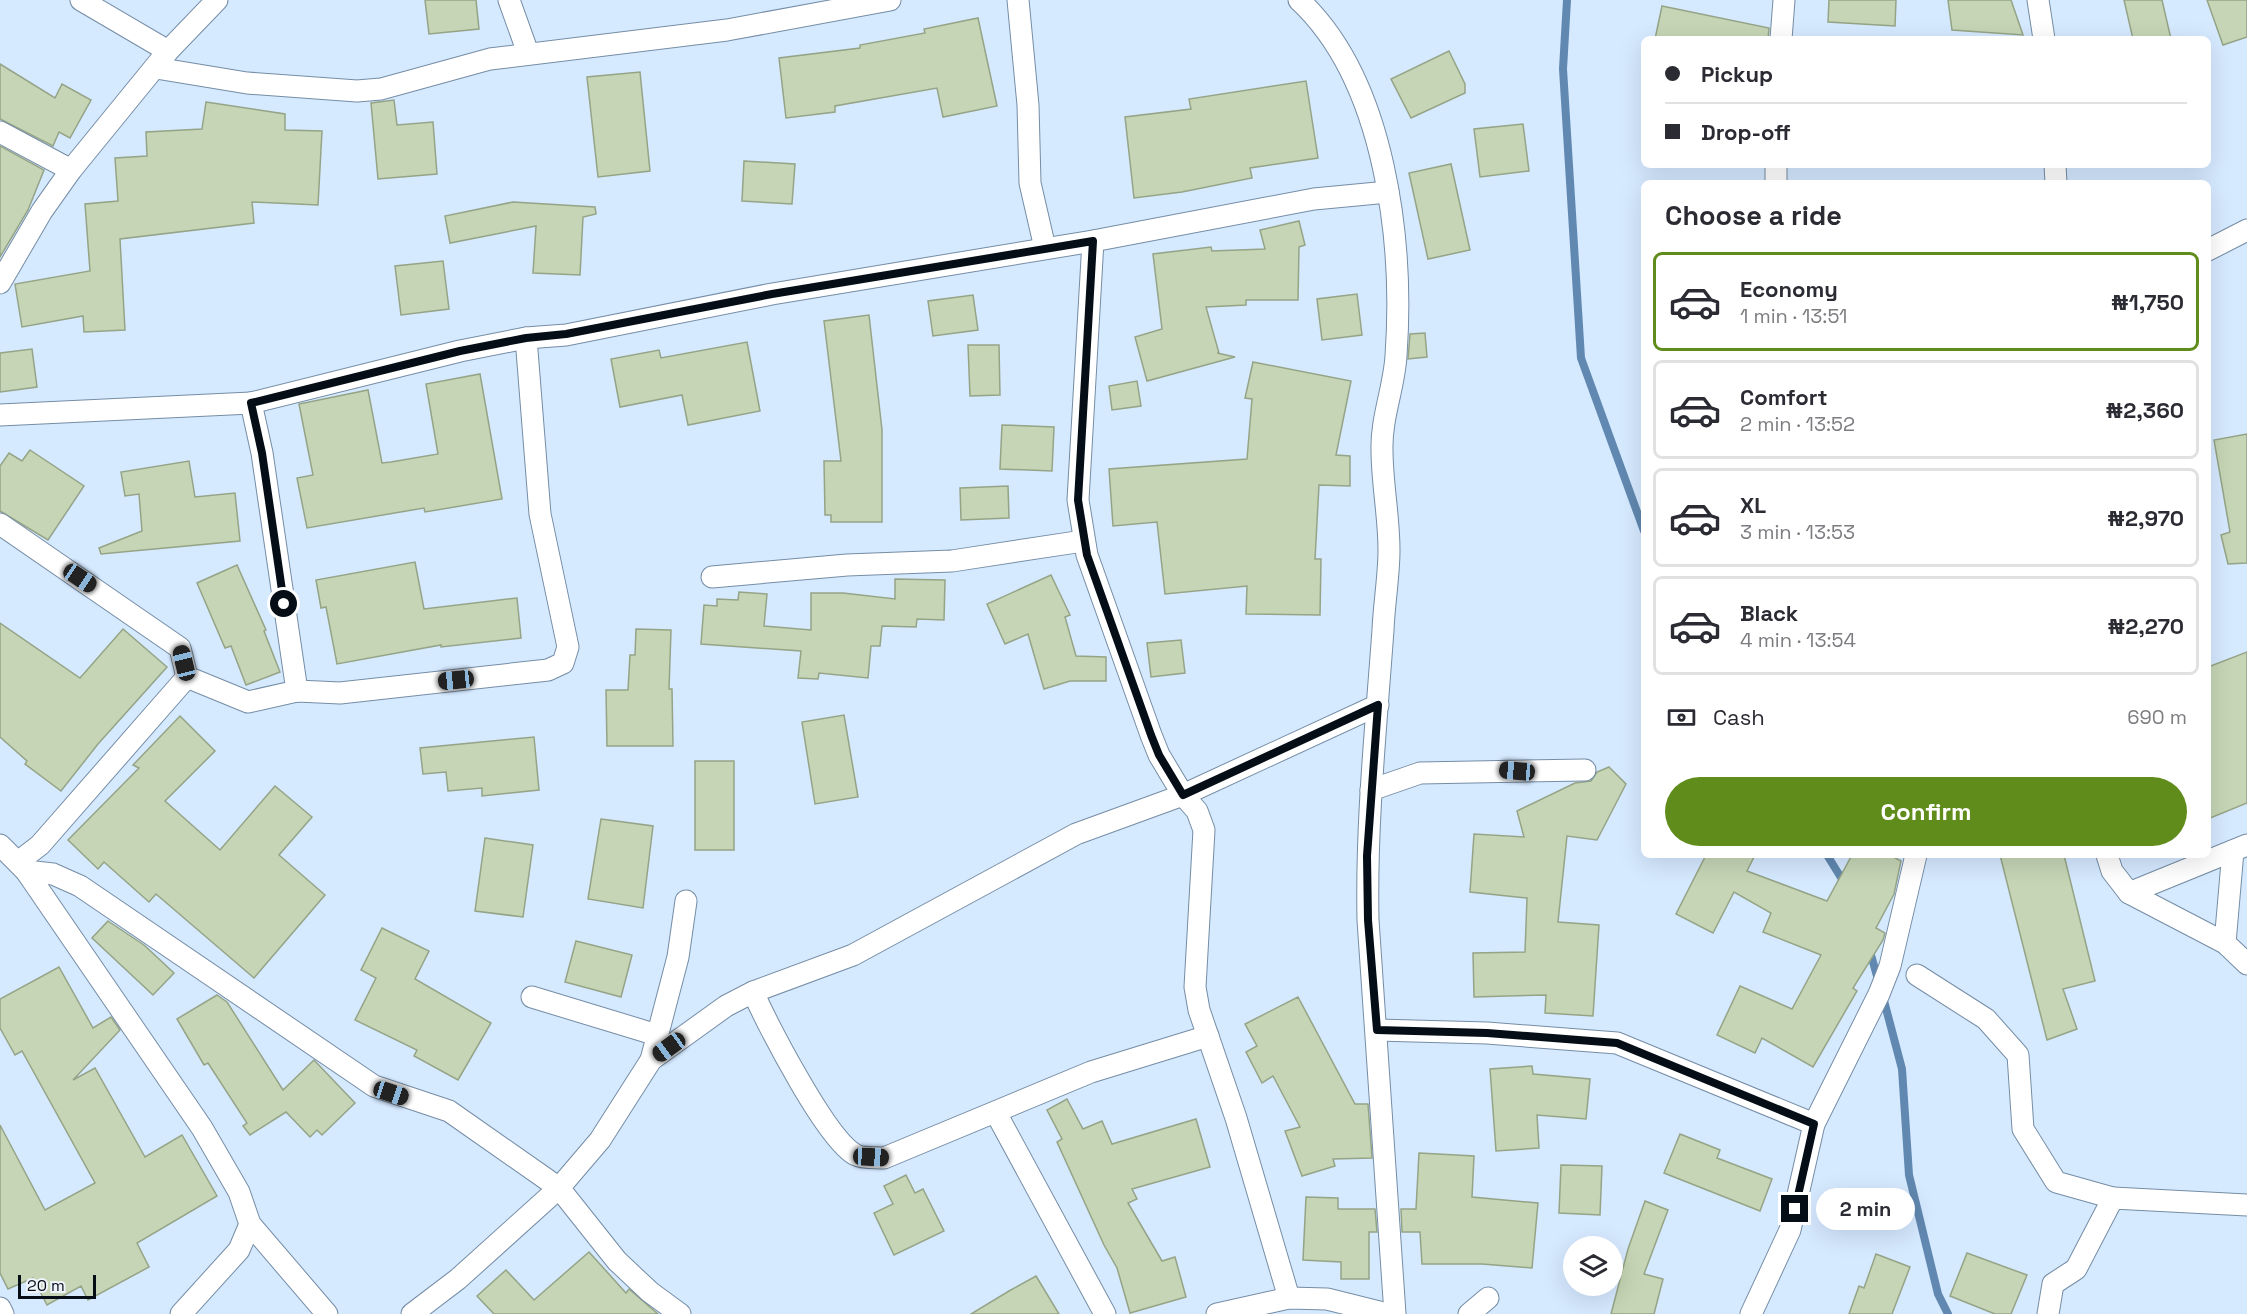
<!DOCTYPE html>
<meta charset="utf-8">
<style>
body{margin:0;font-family:"Space Grotesk",sans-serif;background:#f2f2f3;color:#2b2b33;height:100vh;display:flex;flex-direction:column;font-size:22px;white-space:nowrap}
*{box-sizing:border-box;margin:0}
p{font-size:20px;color:#7c7c81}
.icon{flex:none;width:33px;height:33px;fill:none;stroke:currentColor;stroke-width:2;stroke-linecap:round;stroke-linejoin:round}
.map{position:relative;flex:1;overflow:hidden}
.panel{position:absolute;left:1641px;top:180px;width:570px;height:678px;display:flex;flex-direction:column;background:#fff;border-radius:9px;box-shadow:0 6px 24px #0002}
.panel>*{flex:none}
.banner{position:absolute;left:1641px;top:36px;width:570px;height:132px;border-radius:9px;box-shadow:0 6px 24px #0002;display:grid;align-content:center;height:132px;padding:0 24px;background:#fff}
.controls{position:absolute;left:1563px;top:1236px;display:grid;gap:12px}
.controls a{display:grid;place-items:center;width:60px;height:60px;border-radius:50%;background:#fff;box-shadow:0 6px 24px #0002;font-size:30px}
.scale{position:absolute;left:18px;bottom:15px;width:78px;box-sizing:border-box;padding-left:6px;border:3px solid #050d16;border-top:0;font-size:16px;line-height:21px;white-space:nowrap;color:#050d16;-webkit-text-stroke:4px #eff4fa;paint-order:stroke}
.end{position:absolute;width:27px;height:27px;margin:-14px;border:8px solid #050d16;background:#fff;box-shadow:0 0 0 3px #fff}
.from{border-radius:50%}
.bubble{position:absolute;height:42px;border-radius:21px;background:#fff;box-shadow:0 6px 24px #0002;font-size:20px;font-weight:800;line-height:42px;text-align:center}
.car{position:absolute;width:18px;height:36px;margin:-18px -9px;border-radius:8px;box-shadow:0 0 4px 2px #0007;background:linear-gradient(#222 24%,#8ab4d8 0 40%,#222 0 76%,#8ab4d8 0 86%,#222 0)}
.banner b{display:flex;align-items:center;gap:21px;height:57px;font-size:22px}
.banner b+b{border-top:2px solid #e1e1e2}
.banner i{width:15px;height:15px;background:#2b2b33}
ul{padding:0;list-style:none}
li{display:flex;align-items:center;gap:18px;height:99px;margin:0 12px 9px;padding:0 12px;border:3px solid #e1e1e2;border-radius:9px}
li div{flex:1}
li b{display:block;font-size:22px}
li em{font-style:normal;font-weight:800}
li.current{border-color:#608c1c}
li>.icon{width:54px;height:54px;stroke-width:1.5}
h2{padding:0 24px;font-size:27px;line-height:72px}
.pay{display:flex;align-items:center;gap:15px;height:66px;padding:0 24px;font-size:22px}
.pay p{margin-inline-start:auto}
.cta{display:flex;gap:12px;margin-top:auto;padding:12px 24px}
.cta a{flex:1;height:69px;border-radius:36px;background:#608c1c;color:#fff;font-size:24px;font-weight:800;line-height:69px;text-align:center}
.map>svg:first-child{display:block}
</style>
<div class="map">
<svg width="2247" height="1314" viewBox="0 0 2247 1314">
<rect width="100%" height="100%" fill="#d5e9ff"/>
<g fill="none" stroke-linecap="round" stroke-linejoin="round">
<g stroke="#6188b0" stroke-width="8">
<path d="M 1567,0 L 1563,69 L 1581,358 L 1644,531"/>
<path d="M 1827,855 L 1845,884"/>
<path d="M 1869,948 L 1879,983"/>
<path d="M 1883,997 L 1902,1069 L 1909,1175 L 1938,1294 L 1948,1314"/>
</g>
</g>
<g fill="#c5d5b5" stroke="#95a486" stroke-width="1.5">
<path d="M 425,0 L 476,0 L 479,29 L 429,34 Z"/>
<path d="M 1829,0 L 1896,0 L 1895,26 L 1828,22 Z"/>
<path d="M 1948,0 L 2011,0 L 2023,35 L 1952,30 Z"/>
<path d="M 2124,0 L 2162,0 L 2171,39 L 2133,39 Z"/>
<path d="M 2207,0 L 2247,0 L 2247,37 L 2223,45 Z"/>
<path d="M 1662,6 L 1769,28 L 1768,39 L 1655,39 Z"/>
<path d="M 978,18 L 997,106 L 943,117 L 937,88 L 835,106 L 835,112 L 786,118 L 779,58 L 860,48 L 860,45 L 925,33 L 924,29 Z"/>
<path d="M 1449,51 L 1465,84 L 1465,93 L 1411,118 L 1391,79 Z"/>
<path d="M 0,64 L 55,98 L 62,84 L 91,100 L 70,138 L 59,132 L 53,146 L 0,119 Z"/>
<path d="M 640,72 L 650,171 L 598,177 L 587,77 Z"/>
<path d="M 1306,81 L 1318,158 L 1250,168 L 1252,178 L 1182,192 L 1134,198 L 1125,117 L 1191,109 L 1189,99 Z"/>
<path d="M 394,100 L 397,125 L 433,122 L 437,174 L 378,179 L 371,103 Z"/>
<path d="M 206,102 L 285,114 L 285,130 L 322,131 L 318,205 L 252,202 L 254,223 L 120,239 L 125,330 L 84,332 L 83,316 L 22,327 L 15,284 L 90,271 L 85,204 L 118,201 L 115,158 L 147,156 L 146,132 L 202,129 Z"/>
<path d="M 1523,124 L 1529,171 L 1480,177 L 1474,129 Z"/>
<path d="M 0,146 L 44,170 L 28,210 L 0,257 Z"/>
<path d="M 744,161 L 795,164 L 792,204 L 742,201 Z"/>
<path d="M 1451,164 L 1470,250 L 1428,259 L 1409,173 Z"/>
<path d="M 513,202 L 595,207 L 596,214 L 583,217 L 580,275 L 533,273 L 536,226 L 450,243 L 445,216 Z"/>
<path d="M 1299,221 L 1305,245 L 1299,247 L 1298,300 L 1246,300 L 1246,305 L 1206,307 L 1219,353 L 1217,353 L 1235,357 L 1147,381 L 1135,337 L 1162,329 L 1153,254 L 1211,247 L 1212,251 L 1265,249 L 1260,230 Z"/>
<path d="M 443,261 L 449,309 L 401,315 L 395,266 Z"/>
<path d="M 1357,294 L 1362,335 L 1322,340 L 1317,299 Z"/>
<path d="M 973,295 L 978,330 L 933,336 L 928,301 Z"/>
<path d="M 869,315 L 882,430 L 882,522 L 831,522 L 831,515 L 825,515 L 824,461 L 841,461 L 824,321 Z"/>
<path d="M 1425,333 L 1427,357 L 1408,359 L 1410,334 Z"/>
<path d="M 747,342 L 760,411 L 688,425 L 682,395 L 620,407 L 611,359 L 659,350 L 661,358 Z"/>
<path d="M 968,345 L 999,345 L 1000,395 L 970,396 Z"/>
<path d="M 32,349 L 37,387 L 0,392 L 0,353 Z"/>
<path d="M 1253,362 L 1351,381 L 1336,455 L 1350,456 L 1350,486 L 1319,485 L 1315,559 L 1321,559 L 1320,615 L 1246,614 L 1247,586 L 1165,594 L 1157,522 L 1113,526 L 1109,469 L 1247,459 L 1252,399 L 1245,398 Z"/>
<path d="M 480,374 L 502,499 L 425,512 L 424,508 L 307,528 L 297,478 L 313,475 L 299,404 L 368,390 L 382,463 L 391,462 L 438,454 L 426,384 Z"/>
<path d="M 1137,381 L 1141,406 L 1112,410 L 1109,386 Z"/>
<path d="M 1002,425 L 1054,427 L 1052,471 L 1000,469 Z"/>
<path d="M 2247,434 L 2247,563 L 2228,564 L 2221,535 L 2230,532 L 2214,440 Z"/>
<path d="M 30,450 L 84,486 L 48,540 L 0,511 L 0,466 L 9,453 L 22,461 Z"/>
<path d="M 189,461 L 195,497 L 235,493 L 240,541 L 101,554 L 99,548 L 142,531 L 139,494 L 125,496 L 121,472 Z"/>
<path d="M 1008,486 L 1009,518 L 961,520 L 960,488 Z"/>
<path d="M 415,562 L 424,609 L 517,598 L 521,638 L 441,647 L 441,645 L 337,664 L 326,607 L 321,608 L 316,580 Z"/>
<path d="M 237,565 L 266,630 L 264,631 L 280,672 L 246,685 L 231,646 L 225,648 L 197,583 Z"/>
<path d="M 1051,575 L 1070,615 L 1065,617 L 1076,656 L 1106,657 L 1106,681 L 1070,681 L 1044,689 L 1028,634 L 1005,644 L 987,604 Z"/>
<path d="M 895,579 L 945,580 L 944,620 L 917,619 L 916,627 L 882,626 L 880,646 L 871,646 L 868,678 L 819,673 L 818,679 L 798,678 L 801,651 L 701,644 L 704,605 L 717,606 L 717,599 L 738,600 L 739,592 L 767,594 L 764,626 L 811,630 L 811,593 L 843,593 L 895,599 Z"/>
<path d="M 0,623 L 80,678 L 123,629 L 167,667 L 98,744 L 61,791 L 25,764 L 27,761 L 0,737 Z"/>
<path d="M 636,629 L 671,630 L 669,689 L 672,689 L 673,746 L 607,746 L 606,690 L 628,690 L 630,655 L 635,655 Z"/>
<path d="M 1181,640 L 1185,673 L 1151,677 L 1147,643 Z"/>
<path d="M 2247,652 L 2247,803 L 2208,819 L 2208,667 Z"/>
<path d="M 844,715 L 858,797 L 815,804 L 802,722 Z"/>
<path d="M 180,716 L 215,751 L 165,801 L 220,850 L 275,786 L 312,817 L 279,855 L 325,895 L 254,978 L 156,894 L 149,902 L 104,862 L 98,869 L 68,840 L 139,768 L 133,765 Z"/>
<path d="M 534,737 L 539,790 L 482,796 L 482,788 L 448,791 L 446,772 L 423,774 L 420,748 Z"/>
<rect x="695" y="761" width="39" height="89"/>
<path d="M 1609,767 L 1626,784 L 1597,840 L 1567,836 L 1558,922 L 1599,925 L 1593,1016 L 1545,1013 L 1546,995 L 1474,997 L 1473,953 L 1525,952 L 1527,898 L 1470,892 L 1474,834 L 1524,837 L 1517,811 L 1575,783 L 1591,781 L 1597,772 Z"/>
<path d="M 601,819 L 653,826 L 643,908 L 588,899 Z"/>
<path d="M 485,838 L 533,845 L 523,917 L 475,911 Z"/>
<path d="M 1706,855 L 1755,855 L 1747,871 L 1827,901 L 1852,855 L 1890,855 L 1901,861 L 1894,894 L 1876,928 L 1885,933 L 1883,940 L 1853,988 L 1857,991 L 1813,1067 L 1762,1038 L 1755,1053 L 1717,1035 L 1740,986 L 1792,1009 L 1821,955 L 1763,932 L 1771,913 L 1734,892 L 1713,933 L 1676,914 Z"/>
<path d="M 2000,855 L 2064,855 L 2095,981 L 2063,989 L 2077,1029 L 2047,1040 Z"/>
<path d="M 108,921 L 144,945 L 174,973 L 153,995 L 92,938 Z"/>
<path d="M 382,928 L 429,951 L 415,979 L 491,1023 L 458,1080 L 414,1056 L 417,1050 L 355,1020 L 376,978 L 361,970 Z"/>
<path d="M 576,941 L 632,955 L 621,997 L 565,982 Z"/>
<path d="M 59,967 L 93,1028 L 111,1017 L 120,1030 L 73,1080 L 95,1068 L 145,1157 L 182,1135 L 217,1196 L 137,1243 L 149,1267 L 88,1300 L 81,1286 L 47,1305 L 33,1278 L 8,1289 L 0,1273 L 0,1125 L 45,1210 L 95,1183 L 22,1051 L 15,1055 L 0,1028 L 0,999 Z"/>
<path d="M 217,995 L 227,1002 L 283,1090 L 314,1060 L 355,1103 L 322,1135 L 317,1130 L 310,1137 L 286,1112 L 250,1135 L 243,1126 L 247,1123 L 208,1063 L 204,1065 L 177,1019 Z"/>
<path d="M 1298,997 L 1355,1104 L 1368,1104 L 1372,1158 L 1333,1159 L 1335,1166 L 1302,1176 L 1285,1131 L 1300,1127 L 1273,1076 L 1262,1083 L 1246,1052 L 1257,1046 L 1245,1024 Z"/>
<path d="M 1532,1066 L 1533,1074 L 1590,1079 L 1586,1119 L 1537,1115 L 1539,1148 L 1496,1151 L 1490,1069 Z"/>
<path d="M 1067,1099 L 1083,1129 L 1102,1121 L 1112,1144 L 1196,1119 L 1210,1167 L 1132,1189 L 1137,1199 L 1128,1203 L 1162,1261 L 1175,1257 L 1186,1297 L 1130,1313 L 1117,1268 L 1104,1245 L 1057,1142 L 1062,1139 L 1047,1110 Z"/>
<path d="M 1680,1134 L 1720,1150 L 1717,1158 L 1772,1179 L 1760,1211 L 1664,1173 Z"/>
<path d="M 1419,1153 L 1474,1156 L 1472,1197 L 1538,1203 L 1532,1268 L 1482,1264 L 1422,1264 L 1420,1232 L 1402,1232 L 1401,1209 L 1416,1209 Z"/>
<path d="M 1561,1165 L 1602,1166 L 1600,1215 L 1559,1213 Z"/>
<path d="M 906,1175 L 915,1193 L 923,1189 L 944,1231 L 894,1255 L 874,1213 L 893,1204 L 884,1186 Z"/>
<path d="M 1306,1197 L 1338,1198 L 1338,1209 L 1375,1209 L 1377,1232 L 1369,1232 L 1369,1279 L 1341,1279 L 1341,1262 L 1303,1260 Z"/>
<path d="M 1645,1201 L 1668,1210 L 1644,1274 L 1663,1279 L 1654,1314 L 1611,1314 L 1628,1249 Z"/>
<path d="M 589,1252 L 626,1293 L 629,1289 L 658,1314 L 494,1314 L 477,1296 L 506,1270 L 534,1300 Z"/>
<path d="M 1967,1253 L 2027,1275 L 2011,1314 L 1995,1314 L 1950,1296 Z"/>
<path d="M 1876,1254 L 1910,1267 L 1892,1314 L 1849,1314 L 1859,1286 L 1864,1288 Z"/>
<path d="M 1036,1276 L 1059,1314 L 971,1314 L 1009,1291 Z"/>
</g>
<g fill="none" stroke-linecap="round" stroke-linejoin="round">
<defs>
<g id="minor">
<path d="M 81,0 L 168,51"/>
<path d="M 509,0 L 528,53"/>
<path d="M 1018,0 L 1028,105 L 1030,183 L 1045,248"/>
<path d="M 1299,0 C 1386,81 1404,243 1396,356 C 1394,388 1381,418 1382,450 C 1382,483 1389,516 1389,550 C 1389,576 1384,604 1383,630 C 1376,727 1366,823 1368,920 L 1395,1314"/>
<path d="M 2038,0 L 2044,39"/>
<path d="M 1781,39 L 1784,0"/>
<path d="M 156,68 L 247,83 L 357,91 L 381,89 L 490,59 L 727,30 L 890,0"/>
<path d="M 0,132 L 71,170"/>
<path d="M 2055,165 L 2056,183"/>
<path d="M 1776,183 L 1776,165"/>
<path d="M 1093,241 L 1078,500 L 1087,555 L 1151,735 L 1159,755 L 1183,795 L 1197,811 L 1204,830 L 1195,987 L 1199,1010 L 1236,1118 L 1289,1298"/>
<path d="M 2208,250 L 2247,230"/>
<path d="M 0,283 L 42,211 L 71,170 L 168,51 L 217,0"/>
<path d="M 251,403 L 460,351 L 526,338 L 566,335 L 772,294 L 1093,241 L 1314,199 L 1388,192"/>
<path d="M 0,415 L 251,403 L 262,453 L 297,691"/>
<path d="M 0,524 L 180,648 L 187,677 L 248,702 L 297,691 L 340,693 L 548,670 L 563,663 L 568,647 L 540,514 L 526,338"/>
<path d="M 712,577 L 847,565 L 952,561 L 1083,541"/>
<path d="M 1371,790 L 1420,773 L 1585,770"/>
<path d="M 0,845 L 26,871 L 202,1128 L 239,1192 L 250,1224 L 327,1314"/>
<path d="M 2107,855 L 2112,871 L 2129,893 L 2225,943 L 2247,964"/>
<path d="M 18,862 L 40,845 L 187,677"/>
<path d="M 26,871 L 53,874 L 80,886 L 374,1086 L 449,1111 L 559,1188 L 617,1261 L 650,1292 L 680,1314"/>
<path d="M 2129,893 L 2247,845"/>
<path d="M 2225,943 L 2233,851"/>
<path d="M 1917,975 L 1986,1019 L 2018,1055 L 2023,1129 L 2056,1182 L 2113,1198"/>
<path d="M 753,992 L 853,955 L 1076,834 L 1183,795 L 1378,705"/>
<path d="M 532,997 L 657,1035"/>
<path d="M 1377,1030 L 1487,1033 L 1617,1043 L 1814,1124"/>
<path d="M 651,1060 L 726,1006 L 753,992 C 768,1025 827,1141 856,1155 C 863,1159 876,1157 884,1158 L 1091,1072 L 1208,1036"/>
<path d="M 996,1113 L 1105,1314"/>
<path d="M 0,1308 L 3,1314"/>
<path d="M 181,1314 L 239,1250 L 250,1224"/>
<path d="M 412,1314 L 458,1279 L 559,1188 L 600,1140 L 651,1060 L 678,957 L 686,901"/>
<path d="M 1217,1314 L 1289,1298 L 1327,1299 L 1387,1314"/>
<path d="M 1469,1314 L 1488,1298"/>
<path d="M 1751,1314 L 1790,1230 L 1814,1124 L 1879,994 L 1890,966 L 1916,855"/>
<path d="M 2048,1314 L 2053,1284 L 2076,1269 L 2113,1198 L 2247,1205"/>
</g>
</defs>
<use href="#minor" stroke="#758da5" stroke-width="23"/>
<use href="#minor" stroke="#fff" stroke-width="21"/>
</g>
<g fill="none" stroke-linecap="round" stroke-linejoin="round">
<path stroke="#050d16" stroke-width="8" d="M 284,604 L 262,453 L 251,403 L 460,351 L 526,338 L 566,334 L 772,294 L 1093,241 L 1078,500 L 1087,555 L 1151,735 L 1159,755 L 1183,795 L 1378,705 L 1367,856 L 1368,920 L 1377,1030 L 1487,1033 L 1617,1043 L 1814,1124 L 1795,1209"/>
</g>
</svg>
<div class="controls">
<a><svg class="icon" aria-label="layers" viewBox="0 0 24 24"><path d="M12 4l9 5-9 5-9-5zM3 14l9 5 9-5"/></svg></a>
</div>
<div class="scale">20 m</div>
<i class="end from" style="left:284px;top:604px"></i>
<i class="end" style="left:1795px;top:1209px"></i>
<div class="bubble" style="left:1816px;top:1188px;width:99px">2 min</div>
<i class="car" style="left:80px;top:578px;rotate:124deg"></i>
<i class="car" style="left:184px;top:663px;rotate:346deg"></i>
<i class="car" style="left:456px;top:680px;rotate:264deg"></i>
<i class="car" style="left:1517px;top:771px;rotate:275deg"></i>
<i class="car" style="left:669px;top:1047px;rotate:234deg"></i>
<i class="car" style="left:391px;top:1093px;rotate:108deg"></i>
<i class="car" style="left:871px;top:1157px;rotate:93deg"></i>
<div class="banner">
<b><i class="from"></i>Pickup</b>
<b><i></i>Drop-off</b>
</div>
<section class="panel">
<h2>Choose a ride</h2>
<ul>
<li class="current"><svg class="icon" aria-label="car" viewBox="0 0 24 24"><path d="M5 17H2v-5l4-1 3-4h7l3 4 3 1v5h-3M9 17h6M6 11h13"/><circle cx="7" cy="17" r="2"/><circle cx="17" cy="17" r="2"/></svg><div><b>Economy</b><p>1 min · 13:51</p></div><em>₦1,750</em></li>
<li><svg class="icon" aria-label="car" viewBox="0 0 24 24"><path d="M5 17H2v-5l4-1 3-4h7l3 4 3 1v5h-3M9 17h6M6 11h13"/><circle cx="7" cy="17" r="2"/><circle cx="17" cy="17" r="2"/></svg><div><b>Comfort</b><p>2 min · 13:52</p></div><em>₦2,360</em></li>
<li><svg class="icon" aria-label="car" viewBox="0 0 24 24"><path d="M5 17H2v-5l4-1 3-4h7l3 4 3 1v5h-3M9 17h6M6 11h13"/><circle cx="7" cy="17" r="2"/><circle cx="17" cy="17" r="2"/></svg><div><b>XL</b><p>3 min · 13:53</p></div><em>₦2,970</em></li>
<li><svg class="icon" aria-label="car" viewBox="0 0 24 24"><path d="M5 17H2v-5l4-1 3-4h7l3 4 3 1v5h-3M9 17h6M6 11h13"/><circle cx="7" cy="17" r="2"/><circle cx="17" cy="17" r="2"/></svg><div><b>Black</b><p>4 min · 13:54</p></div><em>₦2,270</em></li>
</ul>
<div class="pay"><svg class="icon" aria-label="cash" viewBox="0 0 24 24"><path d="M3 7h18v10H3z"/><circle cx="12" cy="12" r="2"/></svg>Cash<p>690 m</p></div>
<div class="cta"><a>Confirm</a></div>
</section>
</div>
